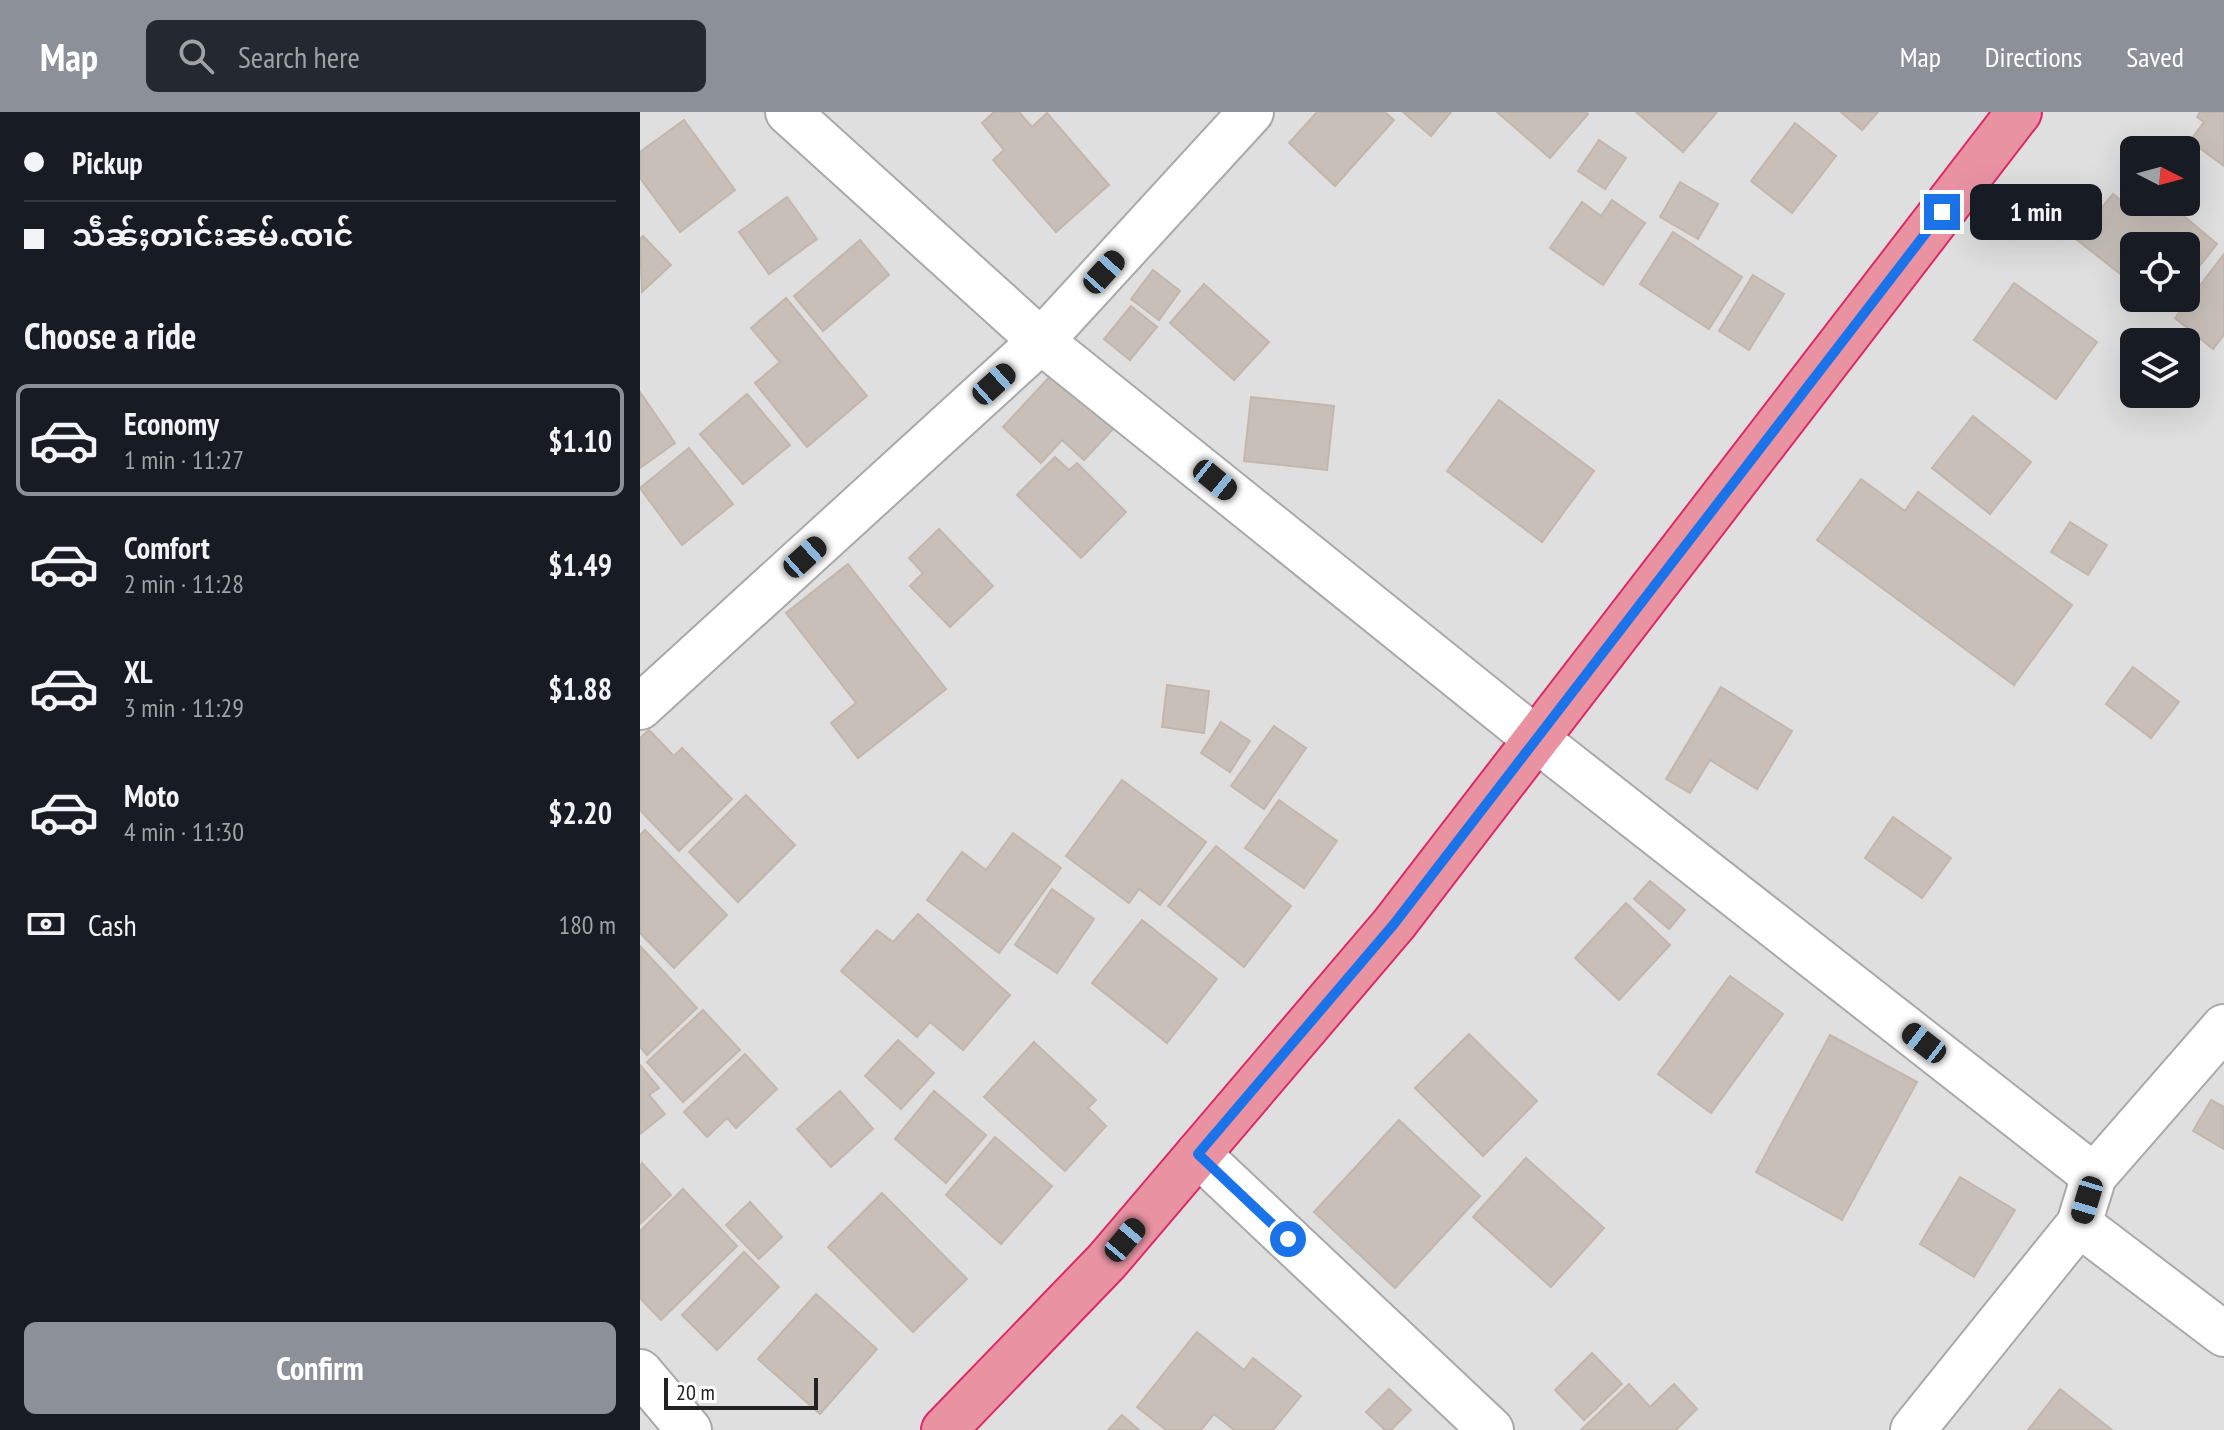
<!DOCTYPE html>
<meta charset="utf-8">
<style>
body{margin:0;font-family:"PT Sans Narrow","Noto Sans Myanmar",sans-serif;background:#242831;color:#f1f3f6;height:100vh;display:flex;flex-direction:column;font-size:30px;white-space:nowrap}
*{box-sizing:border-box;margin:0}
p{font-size:26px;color:#9ea1a6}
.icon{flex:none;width:44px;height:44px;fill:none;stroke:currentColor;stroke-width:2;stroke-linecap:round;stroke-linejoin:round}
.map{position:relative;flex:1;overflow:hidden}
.drawer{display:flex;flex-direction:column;background:#171b24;width:640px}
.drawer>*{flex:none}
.hud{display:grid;align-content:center;height:176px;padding:0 24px;background:#171b24}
.needle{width:52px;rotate:96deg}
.tools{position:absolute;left:1480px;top:24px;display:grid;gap:16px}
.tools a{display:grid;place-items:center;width:80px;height:80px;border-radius:12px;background:#171b24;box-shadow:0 8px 32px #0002;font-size:40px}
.scale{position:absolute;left:24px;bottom:20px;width:154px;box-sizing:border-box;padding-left:8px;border:4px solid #222;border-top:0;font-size:22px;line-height:28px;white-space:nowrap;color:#222;-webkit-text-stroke:6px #fff;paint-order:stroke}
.end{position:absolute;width:36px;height:36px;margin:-18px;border:10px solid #1a73e8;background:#fff;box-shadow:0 0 0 4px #fff}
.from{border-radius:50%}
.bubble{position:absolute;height:56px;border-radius:12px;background:#171b24;box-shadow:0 8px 32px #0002;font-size:26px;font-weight:700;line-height:56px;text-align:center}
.car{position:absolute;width:24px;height:48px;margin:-24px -12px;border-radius:10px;box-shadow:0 0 6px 2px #0007;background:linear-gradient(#222 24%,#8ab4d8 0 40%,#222 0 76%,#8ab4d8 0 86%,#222 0)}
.hud b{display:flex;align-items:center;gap:28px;height:76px;font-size:30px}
.hud b+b{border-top:2px solid #363941}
.hud i{width:20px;height:20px;background:#f1f3f6}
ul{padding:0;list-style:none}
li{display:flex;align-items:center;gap:24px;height:112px;margin:0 16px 12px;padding:0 8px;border:4px solid transparent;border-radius:12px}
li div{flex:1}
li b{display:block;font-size:30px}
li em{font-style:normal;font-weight:700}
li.active{border-color:#8c9099}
li>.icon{width:72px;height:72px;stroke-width:1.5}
h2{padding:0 24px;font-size:36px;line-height:96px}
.pay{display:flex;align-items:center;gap:20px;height:88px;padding:0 24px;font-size:30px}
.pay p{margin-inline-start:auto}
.cta{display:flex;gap:16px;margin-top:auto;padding:16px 24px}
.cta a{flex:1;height:92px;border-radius:12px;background:#8c9099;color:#fff;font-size:32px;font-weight:700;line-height:92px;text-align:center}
header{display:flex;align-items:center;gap:48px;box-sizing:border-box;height:112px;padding:0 40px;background:#8c9099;color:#fff}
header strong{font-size:38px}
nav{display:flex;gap:44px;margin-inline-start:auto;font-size:28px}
.search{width:560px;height:72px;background:#242831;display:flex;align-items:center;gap:20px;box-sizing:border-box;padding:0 28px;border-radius:12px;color:#9ea1a6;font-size:30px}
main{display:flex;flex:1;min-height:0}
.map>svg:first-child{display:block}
</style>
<header>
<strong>Map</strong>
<div class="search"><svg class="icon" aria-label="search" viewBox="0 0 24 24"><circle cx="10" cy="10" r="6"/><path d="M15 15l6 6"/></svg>Search here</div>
<nav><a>Map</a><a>Directions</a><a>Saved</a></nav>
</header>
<main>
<section class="drawer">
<div class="hud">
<b><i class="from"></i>Pickup</b>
<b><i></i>သဵၼ်ႈတၢင်းၼမ်ႉၸၢင်</b>
</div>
<h2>Choose a ride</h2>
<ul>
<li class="active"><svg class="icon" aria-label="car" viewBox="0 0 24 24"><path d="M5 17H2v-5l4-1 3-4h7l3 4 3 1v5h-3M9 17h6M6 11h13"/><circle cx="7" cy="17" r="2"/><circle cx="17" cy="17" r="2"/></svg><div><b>Economy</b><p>1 min · 11:27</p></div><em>$1.10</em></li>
<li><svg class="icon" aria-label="car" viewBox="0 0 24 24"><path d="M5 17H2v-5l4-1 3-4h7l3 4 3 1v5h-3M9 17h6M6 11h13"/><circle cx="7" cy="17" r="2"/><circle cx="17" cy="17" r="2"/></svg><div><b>Comfort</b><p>2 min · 11:28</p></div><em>$1.49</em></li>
<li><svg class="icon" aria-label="car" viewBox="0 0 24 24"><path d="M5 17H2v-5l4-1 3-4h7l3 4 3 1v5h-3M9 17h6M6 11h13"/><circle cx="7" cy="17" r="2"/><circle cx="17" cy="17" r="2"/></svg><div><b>XL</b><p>3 min · 11:29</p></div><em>$1.88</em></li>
<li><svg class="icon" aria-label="car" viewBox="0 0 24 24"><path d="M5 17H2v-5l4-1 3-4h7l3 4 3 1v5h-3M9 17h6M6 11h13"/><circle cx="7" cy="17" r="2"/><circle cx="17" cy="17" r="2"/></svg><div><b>Moto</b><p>4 min · 11:30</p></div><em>$2.20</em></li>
</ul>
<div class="pay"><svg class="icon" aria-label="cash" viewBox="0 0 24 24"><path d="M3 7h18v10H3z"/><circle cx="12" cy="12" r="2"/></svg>Cash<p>180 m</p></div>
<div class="cta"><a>Confirm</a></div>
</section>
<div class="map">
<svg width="1584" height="1318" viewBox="0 0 1584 1318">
<rect width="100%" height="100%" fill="#f2efe9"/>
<path fill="#e0dfdf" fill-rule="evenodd" d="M 0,0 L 1584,0 L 1584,1318 L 0,1318 ZM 1494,38 L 1546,38 L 1546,90 L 1494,90 ZM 1494,134 L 1546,134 L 1546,186 L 1494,186 ZM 1494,230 L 1546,230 L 1546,282 L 1494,282 Z"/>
<g fill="#c7bfb8" stroke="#c4b6ab" stroke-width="2">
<path d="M 354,0 L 379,0 L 392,15 L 407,1 L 469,73 L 416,120 L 353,48 L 364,38 L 342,11 Z"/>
<path d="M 677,0 L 745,0 L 754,8 L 695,74 L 649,31 Z"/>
<path d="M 763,0 L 811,0 L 791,24 Z"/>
<path d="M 857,0 L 946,0 L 948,2 L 910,46 Z"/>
<path d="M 996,0 L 1077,0 L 1043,40 Z"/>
<path d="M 1201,0 L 1238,0 L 1222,18 Z"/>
<path d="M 1560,0 L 1584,0 L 1584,54 L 1550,29 L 1564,10 L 1557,5 Z"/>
<path d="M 44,8 L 95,78 L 40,120 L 0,66 L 0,40 Z"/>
<path d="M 1155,11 L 1196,44 L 1152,101 L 1111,69 Z"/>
<path d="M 959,28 L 986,46 L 965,77 L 938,59 Z"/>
<path d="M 1040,70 L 1078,92 L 1058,127 L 1020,105 Z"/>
<path d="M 1473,82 L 1488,94 L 1494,86 L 1494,90 L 1527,90 L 1577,132 L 1546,171 L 1546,134 L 1494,134 L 1494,173 L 1436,127 Z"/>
<path d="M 147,85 L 177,127 L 129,162 L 99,120 Z"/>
<path d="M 972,88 L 1005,111 L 963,173 L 910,136 L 942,90 L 961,104 Z"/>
<path d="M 1033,120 L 1102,165 L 1069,217 L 1000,172 Z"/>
<path d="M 3,124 L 31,153 L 2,180 L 0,127 Z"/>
<path d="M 220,128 L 249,163 L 183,219 L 154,184 Z"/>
<path d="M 1584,142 L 1584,223 L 1573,237 L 1535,206 Z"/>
<path d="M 513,158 L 540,179 L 519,208 L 491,187 Z"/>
<path d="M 1113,163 L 1144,182 L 1109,238 L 1079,219 Z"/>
<path d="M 1374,171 L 1457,230 L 1416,287 L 1334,228 Z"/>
<path d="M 564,172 L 629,230 L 594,268 L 530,211 Z"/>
<path d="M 146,186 L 227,284 L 167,335 L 115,271 L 140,250 L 111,216 Z"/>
<path d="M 491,194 L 517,215 L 490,248 L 464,227 Z"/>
<path d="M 414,260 L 474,316 L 444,348 L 422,328 L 401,351 L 363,315 Z"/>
<path d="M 0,280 L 35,331 L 0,356 Z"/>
<path d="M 107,282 L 150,333 L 103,372 L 60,322 Z"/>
<path d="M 611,285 L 694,294 L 687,358 L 604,349 Z"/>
<path d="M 859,288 L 954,359 L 902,430 L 807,359 Z"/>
<path d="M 1333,304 L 1391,350 L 1350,402 L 1292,356 Z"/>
<path d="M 49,336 L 93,392 L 42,433 L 0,376 Z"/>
<path d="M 415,345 L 429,358 L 437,351 L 486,400 L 441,446 L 377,383 Z"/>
<path d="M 1221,367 L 1265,399 L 1278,380 L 1432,493 L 1374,573 L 1177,428 Z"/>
<path d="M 1430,410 L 1467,433 L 1448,463 L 1411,440 Z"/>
<path d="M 299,417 L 353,474 L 310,515 L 270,474 L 283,461 L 269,446 Z"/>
<path d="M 208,452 L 306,577 L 218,646 L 191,611 L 216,591 L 146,501 Z"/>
<path d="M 1493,555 L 1539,590 L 1511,626 L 1466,592 Z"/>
<path d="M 527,573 L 569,579 L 564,621 L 522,615 Z"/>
<path d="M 1081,575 L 1152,619 L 1117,677 L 1070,648 L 1050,681 L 1026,667 Z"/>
<path d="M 581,610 L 610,629 L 590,660 L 561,641 Z"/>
<path d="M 634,614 L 666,636 L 624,697 L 591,674 Z"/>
<path d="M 9,618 L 34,644 L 42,636 L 92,687 L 39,739 L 0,698 L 0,626 Z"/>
<path d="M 482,668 L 566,730 L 520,793 L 499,777 L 489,791 L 426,744 Z"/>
<path d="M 106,683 L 155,733 L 98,790 L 49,740 Z"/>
<path d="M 639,688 L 697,729 L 664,776 L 605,736 Z"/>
<path d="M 1253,705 L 1311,746 L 1282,786 L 1225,746 Z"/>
<path d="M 5,718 L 87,803 L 34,856 L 0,821 L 0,723 Z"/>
<path d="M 373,721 L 421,756 L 359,841 L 287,788 L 322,740 L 346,758 Z"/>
<path d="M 576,734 L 651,794 L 604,855 L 528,794 Z"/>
<path d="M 1010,769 L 1045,798 L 1029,817 L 994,787 Z"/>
<path d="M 412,777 L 454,807 L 417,861 L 375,833 Z"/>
<path d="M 986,791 L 1030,833 L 979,888 L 935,846 Z"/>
<path d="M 278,802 L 370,883 L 323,938 L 290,910 L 277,925 L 201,859 L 237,818 L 253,830 Z"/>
<path d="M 502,808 L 577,867 L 527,931 L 452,871 Z"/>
<path d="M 1,835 L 57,896 L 7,943 L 0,935 Z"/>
<path d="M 1090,864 L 1143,902 L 1071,1001 L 1018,962 Z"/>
<path d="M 63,898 L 100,938 L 43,990 L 7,950 Z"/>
<path d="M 829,922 L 897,989 L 843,1044 L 775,976 Z"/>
<path d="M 1190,923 L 1277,970 L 1202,1108 L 1116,1060 Z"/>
<path d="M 258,928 L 294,961 L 261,997 L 225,964 Z"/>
<path d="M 394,930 L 456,988 L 448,996 L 466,1014 L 425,1059 L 344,985 Z"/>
<path d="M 105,942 L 137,977 L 96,1016 L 87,1006 L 67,1025 L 44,1000 Z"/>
<path d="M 0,953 L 19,976 L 9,983 L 25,1002 L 0,1022 Z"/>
<path d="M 200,979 L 233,1017 L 191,1055 L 157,1017 Z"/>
<path d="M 294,979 L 346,1023 L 306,1071 L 255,1027 Z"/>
<path d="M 1571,988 L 1584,995 L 1584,1037 L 1553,1019 Z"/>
<path d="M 759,1008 L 840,1084 L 755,1176 L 674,1100 Z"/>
<path d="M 355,1025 L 412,1074 L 361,1132 L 306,1083 Z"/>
<path d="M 886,1046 L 964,1116 L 911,1175 L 833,1105 Z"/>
<path d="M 2,1051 L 31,1083 L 0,1112 L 0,1054 Z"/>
<path d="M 1320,1065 L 1375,1098 L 1334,1165 L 1280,1132 Z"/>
<path d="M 43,1077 L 97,1134 L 21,1208 L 0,1186 L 0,1119 Z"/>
<path d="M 242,1081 L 327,1167 L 273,1220 L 188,1135 Z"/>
<path d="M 110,1090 L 142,1125 L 119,1147 L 86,1113 Z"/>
<path d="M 104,1140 L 139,1175 L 77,1238 L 42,1203 Z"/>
<path d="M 176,1182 L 237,1237 L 180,1302 L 118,1247 Z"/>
<path d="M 557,1220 L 604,1258 L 613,1246 L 661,1284 L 633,1318 L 594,1318 L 574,1302 L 561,1318 L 526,1318 L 497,1295 Z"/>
<path d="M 952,1241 L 982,1272 L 944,1308 L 915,1278 Z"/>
<path d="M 989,1272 L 1010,1295 L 1034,1272 L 1057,1297 L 1036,1318 L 941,1318 Z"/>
<path d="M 749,1277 L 771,1298 L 751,1318 L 745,1318 L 726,1300 Z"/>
<path d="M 1420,1277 L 1472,1318 L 1388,1318 Z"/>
<path d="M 482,1303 L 499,1318 L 468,1318 Z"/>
</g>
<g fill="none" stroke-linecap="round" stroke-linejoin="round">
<defs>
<g id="minor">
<path d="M 148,0 L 401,229 L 896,627 L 1454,1064"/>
<path d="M 0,595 L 401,229 L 611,0"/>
<path d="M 558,1042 L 851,1318"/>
<path d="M 1439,1112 L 1584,1222"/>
<path d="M 0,1260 L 49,1318"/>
<path d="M 1273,1318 L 1439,1112 L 1454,1064 L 1584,915"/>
</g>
<path id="highway" d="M 304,1318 L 467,1149 L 754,812 L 1379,0"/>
</defs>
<use href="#minor" stroke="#a9a9a9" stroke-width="48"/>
<use href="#highway" stroke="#dc2a67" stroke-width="48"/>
<use href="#minor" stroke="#fff" stroke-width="44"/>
<use href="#highway" stroke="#e892a2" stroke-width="44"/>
</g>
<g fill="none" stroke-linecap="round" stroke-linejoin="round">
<path stroke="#1a73e8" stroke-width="10" d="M 648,1127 L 558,1042 L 754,812 L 1302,100"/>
</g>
</svg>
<div class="tools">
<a><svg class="needle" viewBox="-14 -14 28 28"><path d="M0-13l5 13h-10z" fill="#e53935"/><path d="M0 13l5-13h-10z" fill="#9ea1a6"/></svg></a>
<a><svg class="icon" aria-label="locate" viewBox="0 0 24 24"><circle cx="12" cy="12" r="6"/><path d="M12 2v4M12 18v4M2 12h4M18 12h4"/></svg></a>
<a><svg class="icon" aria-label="layers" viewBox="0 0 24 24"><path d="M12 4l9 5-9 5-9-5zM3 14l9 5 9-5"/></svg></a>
</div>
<div class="scale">20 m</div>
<i class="end from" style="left:648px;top:1127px"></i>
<i class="end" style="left:1302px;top:100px"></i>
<div class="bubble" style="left:1330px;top:72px;width:132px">1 min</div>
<i class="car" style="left:464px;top:160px;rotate:42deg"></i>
<i class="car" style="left:354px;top:272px;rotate:48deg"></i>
<i class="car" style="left:575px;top:368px;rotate:129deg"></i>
<i class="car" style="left:165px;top:445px;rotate:48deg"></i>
<i class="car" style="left:1284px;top:931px;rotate:308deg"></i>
<i class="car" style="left:1447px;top:1088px;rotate:197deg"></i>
<i class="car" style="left:485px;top:1128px;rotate:40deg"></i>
</div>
</main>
